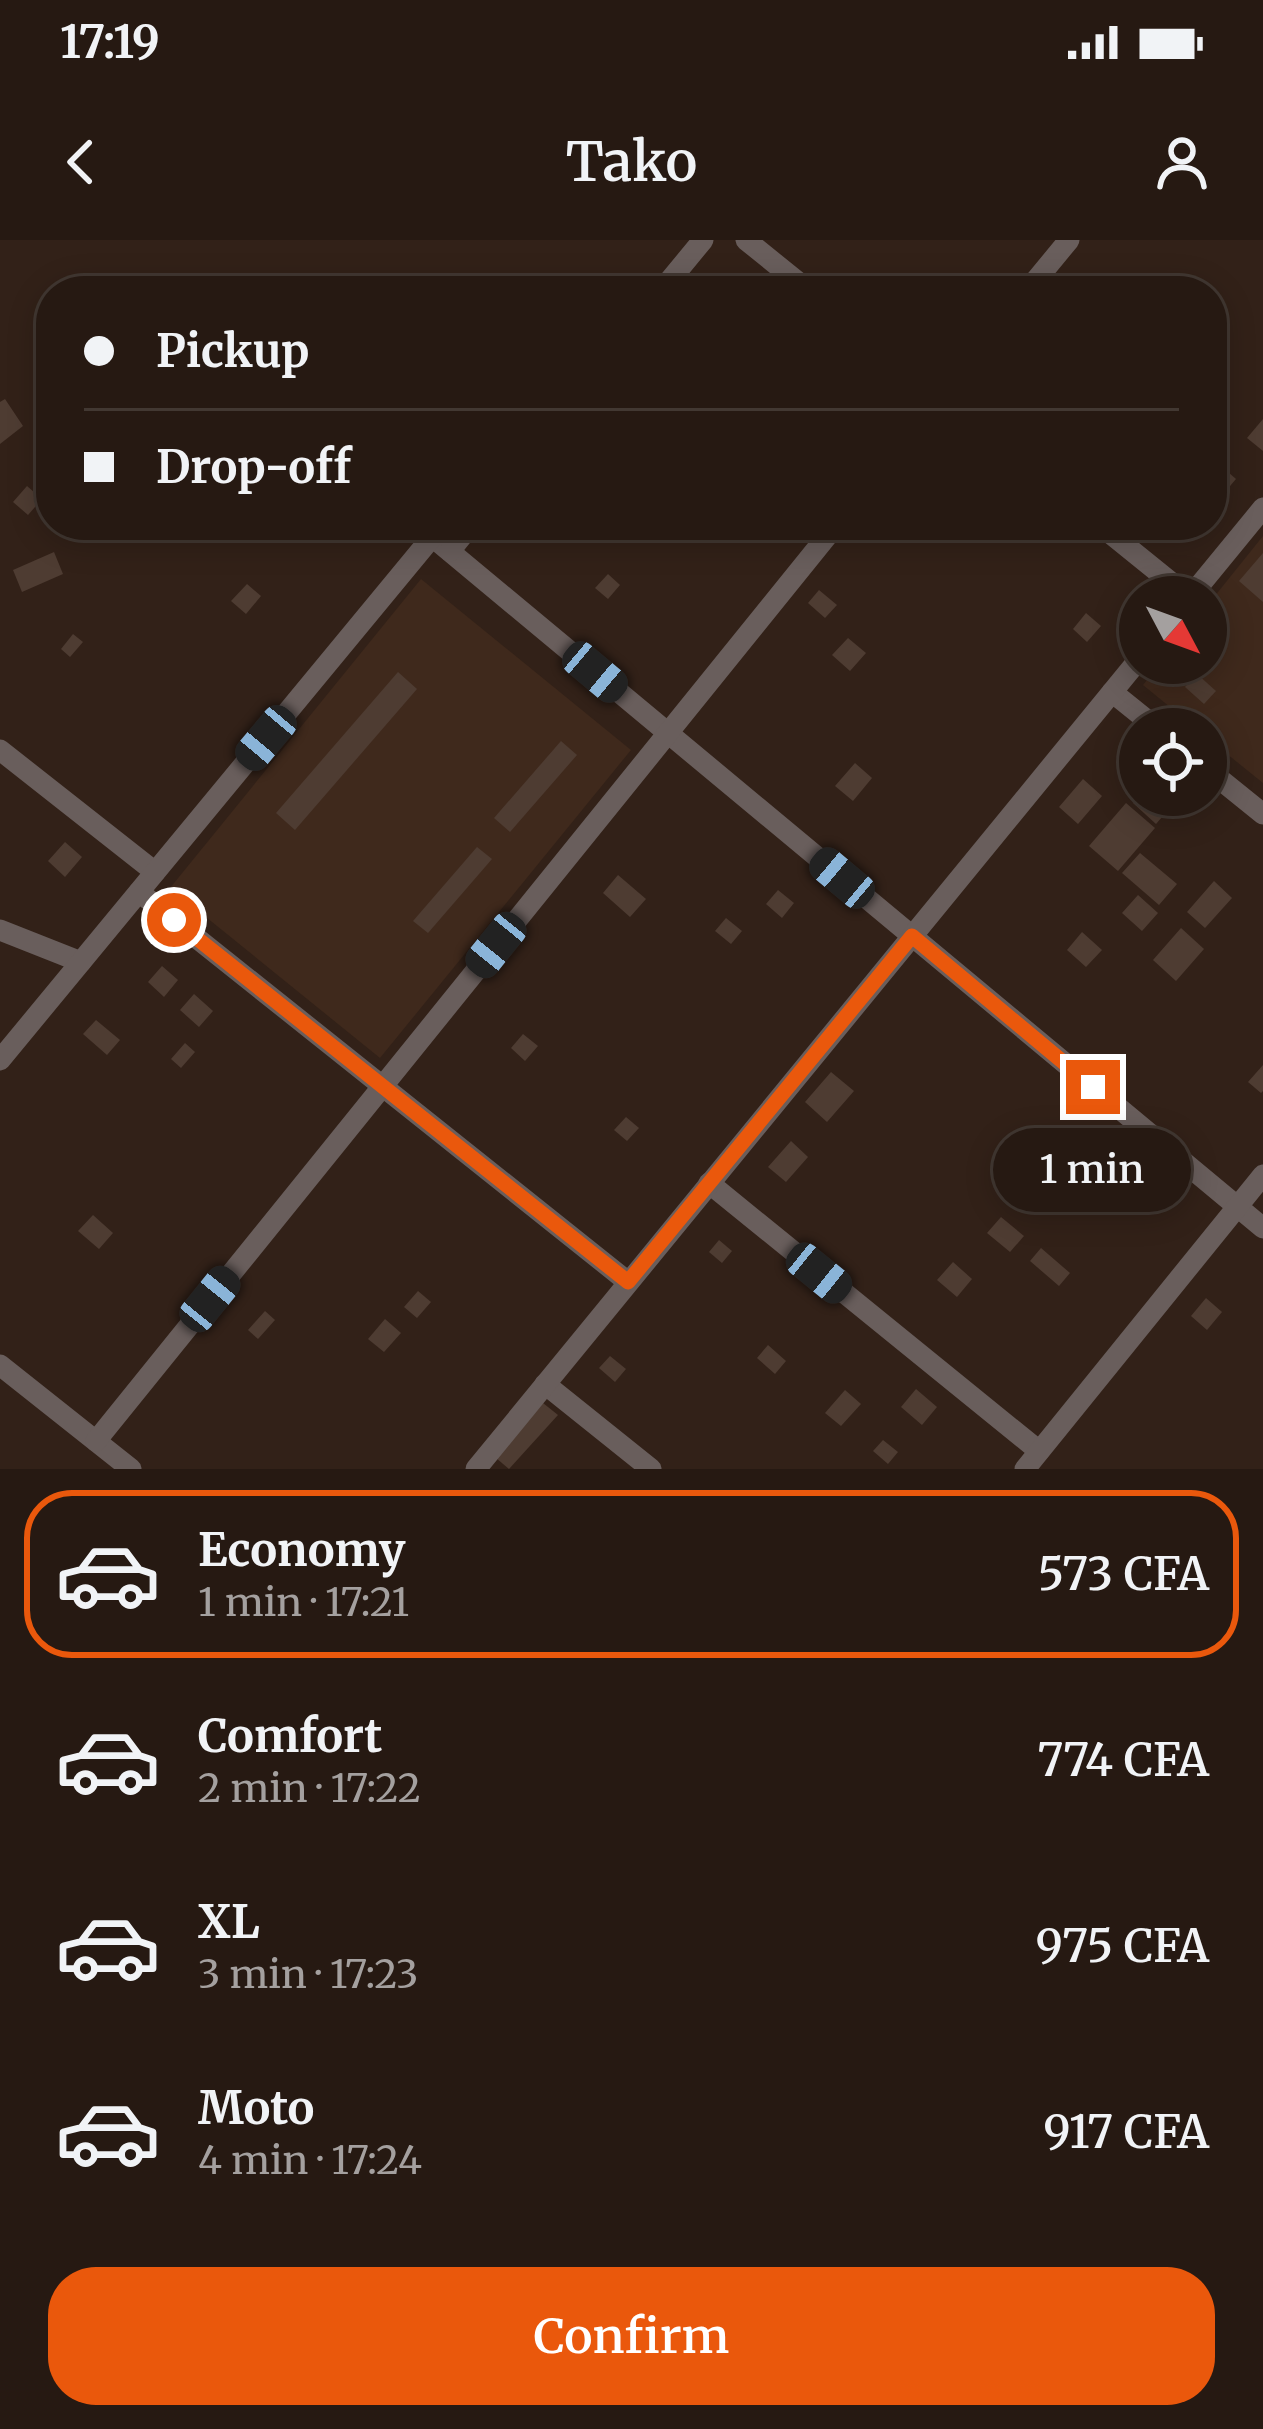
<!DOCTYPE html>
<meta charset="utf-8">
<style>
body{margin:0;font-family:Merriweather,serif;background:#322620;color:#f1f3f6;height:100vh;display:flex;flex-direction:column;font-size:45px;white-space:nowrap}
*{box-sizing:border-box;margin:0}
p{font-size:39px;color:#a4a09f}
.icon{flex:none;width:66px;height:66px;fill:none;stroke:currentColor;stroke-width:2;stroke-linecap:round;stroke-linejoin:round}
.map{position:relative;height:1229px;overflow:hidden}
.details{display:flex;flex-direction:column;background:#261912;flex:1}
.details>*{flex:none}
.guide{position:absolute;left:36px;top:36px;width:1191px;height:264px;border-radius:48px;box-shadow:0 6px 30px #0003,0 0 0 3px #423832;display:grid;align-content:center;height:264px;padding:0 48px;background:#261912}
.needle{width:78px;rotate:131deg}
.buttons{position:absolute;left:1119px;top:336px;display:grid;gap:24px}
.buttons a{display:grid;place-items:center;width:108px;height:108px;border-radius:50%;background:#261912;box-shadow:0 6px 30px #0003,0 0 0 3px #423832;font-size:60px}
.end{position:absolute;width:54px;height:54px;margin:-27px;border:15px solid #ea580c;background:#fff;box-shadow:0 0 0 6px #fff}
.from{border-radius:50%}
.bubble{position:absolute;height:84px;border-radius:42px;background:#261912;box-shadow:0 6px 30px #0003,0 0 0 3px #423832;font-size:39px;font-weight:600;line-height:84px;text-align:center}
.car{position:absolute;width:36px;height:72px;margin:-36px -18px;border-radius:15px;box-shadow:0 0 9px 3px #0007;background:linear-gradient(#222 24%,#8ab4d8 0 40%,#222 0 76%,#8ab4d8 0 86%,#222 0)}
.guide b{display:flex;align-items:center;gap:42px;height:114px;font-size:45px}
.guide b+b{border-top:3px solid #423832}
.guide i{width:30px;height:30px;background:#f1f3f6}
ul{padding:21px 0 0;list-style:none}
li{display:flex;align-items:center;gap:36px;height:168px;margin:0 24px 18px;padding:0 24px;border:6px solid transparent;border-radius:48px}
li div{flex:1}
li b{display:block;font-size:45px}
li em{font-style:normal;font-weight:600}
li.active{border-color:#ea580c}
li>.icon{width:108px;height:108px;stroke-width:1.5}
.primary-button{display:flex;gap:24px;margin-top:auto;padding:24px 48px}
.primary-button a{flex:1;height:138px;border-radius:48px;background:#ea580c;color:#fff;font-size:48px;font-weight:600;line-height:138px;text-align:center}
.status{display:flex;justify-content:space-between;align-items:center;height:84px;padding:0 60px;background:#261912;direction:ltr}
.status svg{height:33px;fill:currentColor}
header{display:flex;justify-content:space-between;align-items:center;height:156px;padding:0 48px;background:#261912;font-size:54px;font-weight:600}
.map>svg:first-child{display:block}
</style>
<div class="status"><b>17:19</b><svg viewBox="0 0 49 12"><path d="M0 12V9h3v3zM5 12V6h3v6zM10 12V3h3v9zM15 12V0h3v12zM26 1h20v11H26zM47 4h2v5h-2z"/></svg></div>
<header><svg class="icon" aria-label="back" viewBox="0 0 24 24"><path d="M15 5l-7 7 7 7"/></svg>Tako<svg class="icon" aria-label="person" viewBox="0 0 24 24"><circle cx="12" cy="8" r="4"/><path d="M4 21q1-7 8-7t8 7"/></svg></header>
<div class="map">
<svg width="1263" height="1229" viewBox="0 0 1263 1229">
<rect width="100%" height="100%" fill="#322118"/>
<g fill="#3f291c">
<path d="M 1263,296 L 1263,543 L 1206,497 L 1206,489 L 1197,489 L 1143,445 L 1161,423 L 1206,423 L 1206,367 Z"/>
<path d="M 421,339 L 631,510 L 380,818 L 170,648 Z"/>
</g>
<g fill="#4e3c32">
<path d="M 5,159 L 23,186 L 0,204 L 0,162 Z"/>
<path d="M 1263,179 L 1263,211 L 1247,198 Z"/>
<path d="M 1212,218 L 1236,239 L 1225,252 L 1212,241 Z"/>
<path d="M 27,246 L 42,259 L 28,275 L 13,262 Z"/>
<path d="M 54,312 L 63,334 L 22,352 L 13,330 Z"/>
<path d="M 1263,313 L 1263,362 L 1239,341 Z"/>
<path d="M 608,334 L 620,345 L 608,359 L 595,348 Z"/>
<path d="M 247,344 L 261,356 L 246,374 L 231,361 Z"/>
<path d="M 819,350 L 837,365 L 825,378 L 808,363 Z"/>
<path d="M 1086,373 L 1101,386 L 1087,402 L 1073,389 Z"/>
<path d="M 73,394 L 83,402 L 70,417 L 61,409 Z"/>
<path d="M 848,398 L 866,413 L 850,431 L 832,415 Z"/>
<path d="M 398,432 L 417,449 L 295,590 L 276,573 Z"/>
<path d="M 1197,434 L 1216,451 L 1204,464 L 1185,447 Z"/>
<path d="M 561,501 L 577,515 L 510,592 L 494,578 Z"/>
<path d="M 855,523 L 872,538 L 853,561 L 835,546 Z"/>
<path d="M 1083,539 L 1102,556 L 1078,584 L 1059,567 Z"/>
<path d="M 1140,555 L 1167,555 L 1175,562 L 1156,584 L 1133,563 Z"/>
<path d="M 1126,563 L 1155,588 L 1118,631 L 1089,606 Z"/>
<path d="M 65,602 L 82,617 L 65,637 L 48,621 Z"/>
<path d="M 477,607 L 492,619 L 428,693 L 413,681 Z"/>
<path d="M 1140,613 L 1177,644 L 1159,665 L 1122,633 Z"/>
<path d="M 618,635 L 646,659 L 630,677 L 603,653 Z"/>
<path d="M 1214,641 L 1232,658 L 1205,688 L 1187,672 Z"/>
<path d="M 778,650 L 794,663 L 782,678 L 766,664 Z"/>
<path d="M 1138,655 L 1158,673 L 1142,691 L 1122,673 Z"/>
<path d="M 726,678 L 742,691 L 731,704 L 715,691 Z"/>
<path d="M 1181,688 L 1204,709 L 1176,741 L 1153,720 Z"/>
<path d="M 1082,692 L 1102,710 L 1086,727 L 1067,710 Z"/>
<path d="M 162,726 L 178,740 L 164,757 L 148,742 Z"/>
<path d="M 194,754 L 213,771 L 199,787 L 180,770 Z"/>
<path d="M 96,780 L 120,800 L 107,815 L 83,794 Z"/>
<path d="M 523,794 L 538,806 L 525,821 L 511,808 Z"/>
<path d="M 185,803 L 195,812 L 181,828 L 171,819 Z"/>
<path d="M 1263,825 L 1263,851 L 1261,853 L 1248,842 Z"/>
<path d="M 831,832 L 854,851 L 827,882 L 805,862 Z"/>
<path d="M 626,877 L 639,888 L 627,901 L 614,890 Z"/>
<path d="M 791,901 L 808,917 L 786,942 L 768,927 Z"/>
<path d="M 93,975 L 113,993 L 99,1009 L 78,991 Z"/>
<path d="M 1001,977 L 1024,996 L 1010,1012 L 987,993 Z"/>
<path d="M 719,1000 L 732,1011 L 722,1023 L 709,1012 Z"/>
<path d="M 1041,1008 L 1070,1033 L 1059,1046 L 1030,1021 Z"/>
<path d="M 953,1022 L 972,1039 L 957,1057 L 937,1040 Z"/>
<path d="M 418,1051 L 431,1062 L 417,1078 L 404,1067 Z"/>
<path d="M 1206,1058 L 1222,1072 L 1207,1090 L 1191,1076 Z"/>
<path d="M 265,1071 L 275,1080 L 258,1099 L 248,1090 Z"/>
<path d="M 385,1079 L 401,1093 L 384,1112 L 368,1099 Z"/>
<path d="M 768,1105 L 786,1121 L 775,1134 L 757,1118 Z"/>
<path d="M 610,1116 L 626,1129 L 615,1142 L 599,1128 Z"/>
<path d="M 916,1149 L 937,1167 L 922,1185 L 901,1167 Z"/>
<path d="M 845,1150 L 861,1164 L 841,1186 L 825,1173 Z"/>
<path d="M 543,1163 L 558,1175 L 509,1229 L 496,1218 Z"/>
<path d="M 883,1200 L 898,1212 L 888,1224 L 873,1211 Z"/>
</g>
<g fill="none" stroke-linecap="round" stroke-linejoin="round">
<g stroke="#695e5c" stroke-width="21">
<path d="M 746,0 L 809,51"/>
<path d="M 661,51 L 703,0"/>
<path d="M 1027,51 L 1069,0"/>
<path d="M 418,285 L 1263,988"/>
<path d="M 1100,285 L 1189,357"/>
<path d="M 450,311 L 471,285"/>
<path d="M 1190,357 L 1263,268"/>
<path d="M 1112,452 L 1158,489"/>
<path d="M 0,510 L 155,632"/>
<path d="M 1206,528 L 1263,574"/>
<path d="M 139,652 L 628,1042"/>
<path d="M 0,690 L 81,722"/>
<path d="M 0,820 L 432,297"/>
<path d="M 709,943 L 1039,1211"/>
<path d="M 0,1125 L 131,1229"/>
<path d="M 545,1144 L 651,1229"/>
<path d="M 96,1201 L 836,285"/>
<path d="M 476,1229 L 1140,418"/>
<path d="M 1025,1229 L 1263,935"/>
</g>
</g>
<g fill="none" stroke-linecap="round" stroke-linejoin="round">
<path stroke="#ea580c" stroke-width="15" d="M 174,680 L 628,1042 L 912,696 L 1093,847"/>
</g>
</svg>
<div class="buttons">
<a><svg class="needle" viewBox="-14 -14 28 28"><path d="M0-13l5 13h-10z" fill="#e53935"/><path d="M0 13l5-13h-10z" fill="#a4a09f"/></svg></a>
<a><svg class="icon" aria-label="locate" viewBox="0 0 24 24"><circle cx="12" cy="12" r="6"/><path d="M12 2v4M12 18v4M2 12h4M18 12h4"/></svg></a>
</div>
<i class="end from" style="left:174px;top:680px"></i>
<i class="end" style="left:1093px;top:847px"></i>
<div class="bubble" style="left:993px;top:888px;width:198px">1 min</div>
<i class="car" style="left:595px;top:432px;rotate:130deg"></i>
<i class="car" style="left:266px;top:498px;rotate:220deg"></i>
<i class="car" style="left:842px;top:638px;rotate:310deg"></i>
<i class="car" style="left:496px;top:705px;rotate:219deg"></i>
<i class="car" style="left:819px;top:1033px;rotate:129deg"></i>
<i class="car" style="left:210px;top:1059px;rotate:39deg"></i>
<div class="guide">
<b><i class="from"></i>Pickup</b>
<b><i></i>Drop-off</b>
</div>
</div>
<section class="details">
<ul>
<li class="active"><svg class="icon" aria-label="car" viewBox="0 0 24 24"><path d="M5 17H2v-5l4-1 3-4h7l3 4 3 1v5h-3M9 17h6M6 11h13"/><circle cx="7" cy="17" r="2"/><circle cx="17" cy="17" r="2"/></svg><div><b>Economy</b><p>1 min · 17:21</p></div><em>573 CFA</em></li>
<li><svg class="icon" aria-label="car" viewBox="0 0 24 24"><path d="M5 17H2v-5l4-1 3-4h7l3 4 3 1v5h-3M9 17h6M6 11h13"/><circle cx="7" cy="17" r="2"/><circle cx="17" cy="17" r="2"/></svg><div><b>Comfort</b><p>2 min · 17:22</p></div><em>774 CFA</em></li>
<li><svg class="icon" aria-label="car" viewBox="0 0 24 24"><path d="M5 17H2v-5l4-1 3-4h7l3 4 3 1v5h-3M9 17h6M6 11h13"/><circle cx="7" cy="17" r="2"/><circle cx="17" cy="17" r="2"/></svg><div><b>XL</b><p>3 min · 17:23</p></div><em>975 CFA</em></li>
<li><svg class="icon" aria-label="car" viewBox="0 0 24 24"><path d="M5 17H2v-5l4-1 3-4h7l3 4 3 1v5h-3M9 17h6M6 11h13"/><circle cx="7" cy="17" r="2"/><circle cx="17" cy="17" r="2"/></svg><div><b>Moto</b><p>4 min · 17:24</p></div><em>917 CFA</em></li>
</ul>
<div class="primary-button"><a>Confirm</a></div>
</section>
